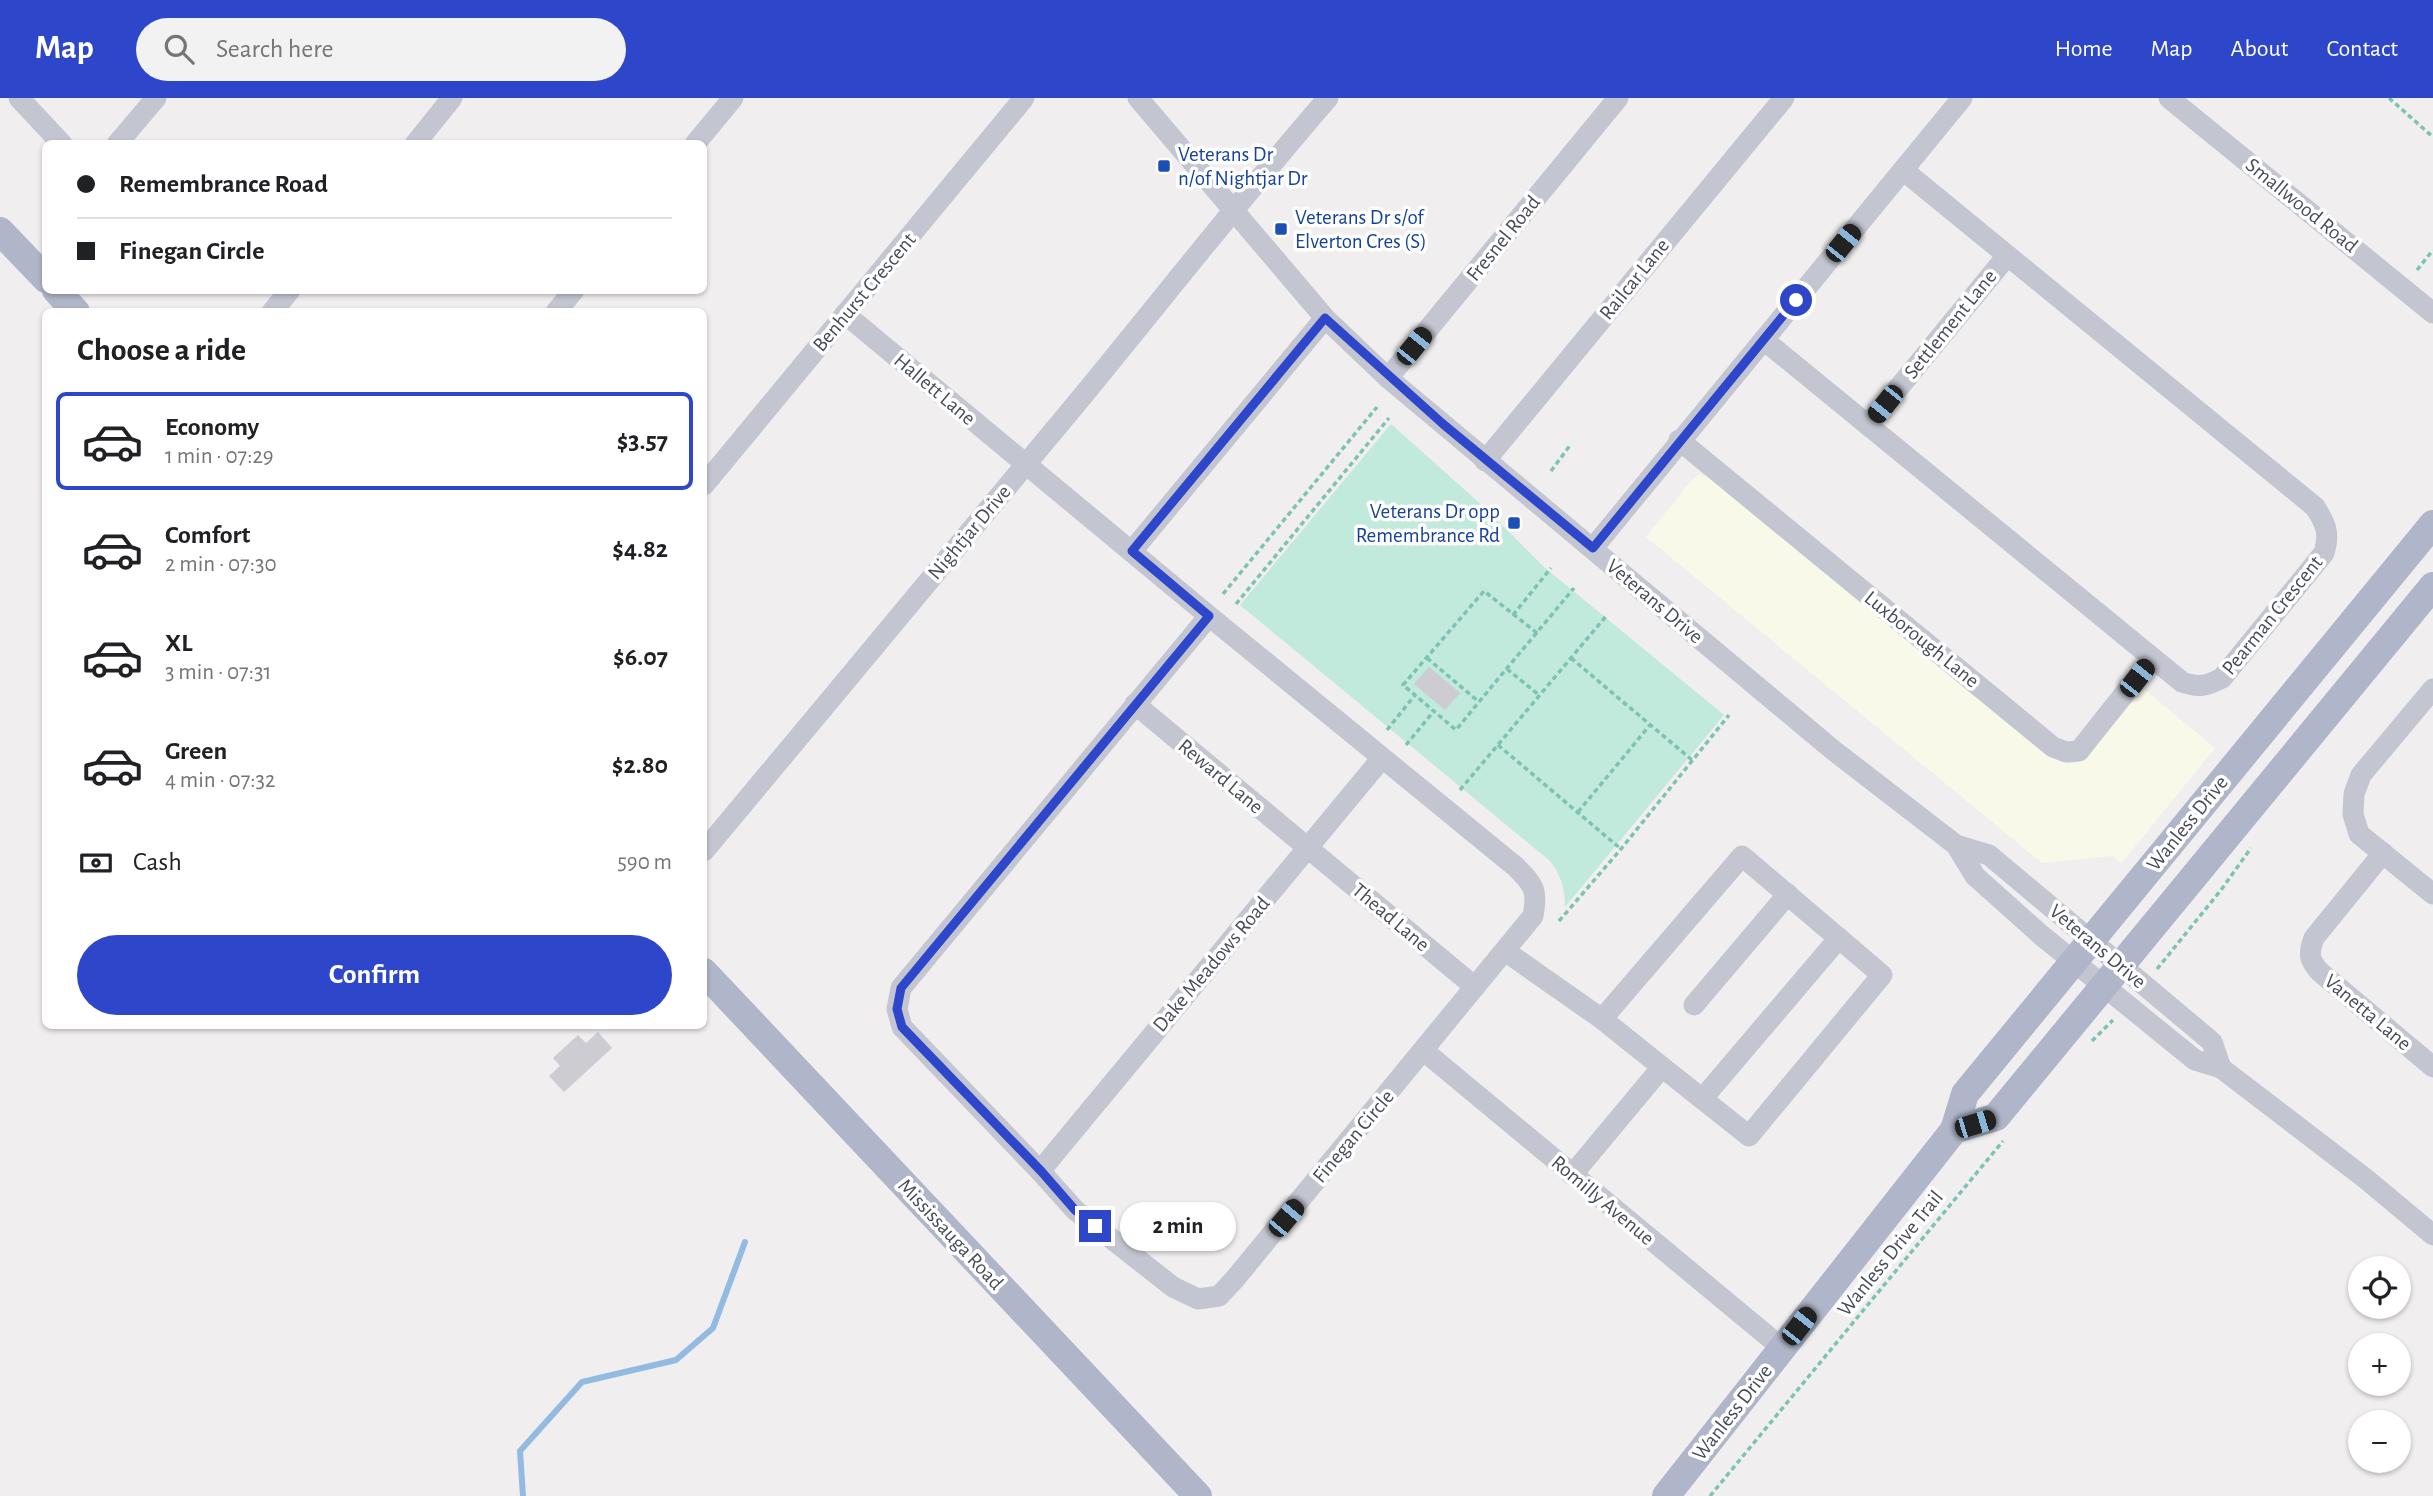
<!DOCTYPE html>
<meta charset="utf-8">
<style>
body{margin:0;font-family:"Alegreya Sans",sans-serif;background:#f2f2f2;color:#202124;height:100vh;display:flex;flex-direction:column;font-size:26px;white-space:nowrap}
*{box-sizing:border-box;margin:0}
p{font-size:23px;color:#757577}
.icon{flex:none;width:38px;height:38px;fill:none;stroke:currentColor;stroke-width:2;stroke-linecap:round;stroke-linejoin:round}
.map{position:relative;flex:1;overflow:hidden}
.details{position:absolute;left:42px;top:210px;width:665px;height:721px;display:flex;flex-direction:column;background:#fff;border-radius:10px;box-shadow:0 2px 5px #0004}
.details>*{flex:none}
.hud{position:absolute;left:42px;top:42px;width:665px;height:154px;border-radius:10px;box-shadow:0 2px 5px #0004;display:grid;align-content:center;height:154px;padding:0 35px;background:#fff}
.controls{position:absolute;left:2348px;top:1158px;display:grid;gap:14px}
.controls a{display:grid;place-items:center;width:63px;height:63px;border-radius:50%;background:#fff;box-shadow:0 2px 5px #0004;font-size:35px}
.end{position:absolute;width:32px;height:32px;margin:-16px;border:9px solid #2e46ca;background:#fff;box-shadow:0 0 0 4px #fff}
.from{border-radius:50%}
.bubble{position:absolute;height:49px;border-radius:24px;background:#fff;box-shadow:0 2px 5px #0004;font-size:23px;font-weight:700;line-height:49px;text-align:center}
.car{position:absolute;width:21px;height:42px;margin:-21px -10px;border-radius:9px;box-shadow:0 0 5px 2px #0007;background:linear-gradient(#222 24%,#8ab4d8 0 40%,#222 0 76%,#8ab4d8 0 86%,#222 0)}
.hud b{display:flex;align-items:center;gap:24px;height:66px;font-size:26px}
.hud b+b{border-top:2px solid #e0e0e0}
.hud i{width:18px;height:18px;background:#202124}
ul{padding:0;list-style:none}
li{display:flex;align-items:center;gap:21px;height:98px;margin:0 14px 10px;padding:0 21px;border:4px solid transparent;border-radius:10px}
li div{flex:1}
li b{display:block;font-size:26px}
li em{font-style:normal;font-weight:700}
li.on{border-color:#2e46ca}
li>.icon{width:63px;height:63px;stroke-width:1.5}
h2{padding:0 35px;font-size:32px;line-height:84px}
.pay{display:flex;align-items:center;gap:18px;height:77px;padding:0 35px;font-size:26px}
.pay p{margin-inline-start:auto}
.primary-button{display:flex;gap:14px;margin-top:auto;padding:14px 35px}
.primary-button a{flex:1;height:80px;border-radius:42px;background:#2e46ca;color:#fff;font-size:28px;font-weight:700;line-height:80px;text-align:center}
header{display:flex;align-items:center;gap:42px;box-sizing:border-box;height:98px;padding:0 35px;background:#2e46ca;color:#fff}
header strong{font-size:33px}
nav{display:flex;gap:38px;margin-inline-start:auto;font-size:24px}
.search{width:490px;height:63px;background:#f2f2f2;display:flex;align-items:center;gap:18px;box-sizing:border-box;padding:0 24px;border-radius:38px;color:#757577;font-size:26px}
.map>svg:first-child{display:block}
</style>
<header>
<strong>Map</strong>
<div class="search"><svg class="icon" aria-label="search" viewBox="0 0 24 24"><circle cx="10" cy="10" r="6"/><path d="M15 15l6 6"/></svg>Search here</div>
<nav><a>Home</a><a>Map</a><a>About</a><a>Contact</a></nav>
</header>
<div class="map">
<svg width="2433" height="1398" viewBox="0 0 2433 1398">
<rect width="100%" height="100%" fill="#f0eeee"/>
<path fill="#f9f9e9" d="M 1699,376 L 1710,380 L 2061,664 L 2076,665 L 2084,660 L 2144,591 L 2215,650 L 2121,766 L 2113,758 L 2042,765 L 1646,439 L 1690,384 Z"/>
<path fill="#c1e9dc" d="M 1391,326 L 1484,409 L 1544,469 L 1724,617 L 1565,809 C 1565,791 1561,777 1550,763 L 1240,507 Z"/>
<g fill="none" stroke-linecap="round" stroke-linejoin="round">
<path stroke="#93bbe1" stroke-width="6" d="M 523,1398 L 520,1353 L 582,1284 L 676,1262 L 713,1230 L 745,1144"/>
</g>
<g fill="#ccccd2">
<path d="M 1429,569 L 1460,595 L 1445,612 L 1414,586 Z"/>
<path d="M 598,934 L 612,950 L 564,994 L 549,978 L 560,968 L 553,960 L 578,937 L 586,945 Z"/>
</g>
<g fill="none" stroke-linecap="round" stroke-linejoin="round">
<g stroke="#7dc3b4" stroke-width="3.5" stroke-dasharray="5 3.5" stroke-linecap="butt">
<path d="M 2389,0 L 2433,39"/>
<path d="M 2417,172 L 2433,152"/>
<path d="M 1551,373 L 1571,346"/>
<path d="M 1223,496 L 1377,309"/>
<path d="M 1236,506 L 1389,320"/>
<path d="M 1513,517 L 1551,470"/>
<path d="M 1537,535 L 1484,493 L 1403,587 L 1456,632 C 1495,584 1535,537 1574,490"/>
<path d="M 1427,560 L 1479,604"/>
<path d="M 1571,560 L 1692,662"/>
<path d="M 1507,571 L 1539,597"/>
<path d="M 1387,632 L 1415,597"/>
<path d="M 1406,647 L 1434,613"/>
<path d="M 1498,647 L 1621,751"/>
<path d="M 1460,692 L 1607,517"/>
<path d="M 1578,714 L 1650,627"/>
<path d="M 1559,823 L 1621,751 L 1729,617"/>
<path d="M 2157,871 L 2221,792 L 2251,750"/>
<path d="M 2092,943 L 2113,922"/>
<path d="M 1710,1398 L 2003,1043"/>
</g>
<g stroke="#c3c6d1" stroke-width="21">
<path d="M 19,0 L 62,46"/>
<path d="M 1138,0 L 1325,220 L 1388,280 L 1833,652 L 1956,747 L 1975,778 L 2041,837 L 2195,962 L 2221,970 L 2366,1081 L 2433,1137"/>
<path d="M 2169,0 L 2433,215"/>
<path d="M 117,46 L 156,0"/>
<path d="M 415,46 L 452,0"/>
<path d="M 695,46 L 733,0"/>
<path d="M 272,214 L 290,192"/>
<path d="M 556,214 L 574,192"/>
<path d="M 845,216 L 1209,518 L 1516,769 C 1534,787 1538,792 1533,818 L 1234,1182 L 1219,1198 L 1198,1201 L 1173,1189 L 1075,1112 L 1040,1073 L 902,929 L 897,911 L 901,890 L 1209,518"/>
<path d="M 1764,242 L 2182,584 C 2198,590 2207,588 2222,580 L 2324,455 C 2330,436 2326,426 2315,409 L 1903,72"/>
<path d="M 1388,280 L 1618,0"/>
<path d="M 1868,327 L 2007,158"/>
<path d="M 1679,342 L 2053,649 L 2066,654 L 2079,653 L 2152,561"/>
<path d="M 1485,363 L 1784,0"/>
<path d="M 704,387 L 1024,0"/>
<path d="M 1593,450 L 1962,0"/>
<path d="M 1132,453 L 1325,220"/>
<path d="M 2433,591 L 2361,677 L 2354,696 L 2353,716 L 2359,736 L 2433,796"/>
<path d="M 1135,606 L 1475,889"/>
<path d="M 1956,747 L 1989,757 L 2212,944 L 2221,970"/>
<path d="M 704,753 C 828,604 952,456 1076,306 C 1160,204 1241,100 1328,0"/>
<path d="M 2383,755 L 2314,840 C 2308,856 2309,862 2320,874 L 2433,969"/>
<path d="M 1505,853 L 1602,921"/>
<path d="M 1694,907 L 1788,796"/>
<path d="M 1424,953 L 1782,1250"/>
<path d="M 1703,1000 L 1839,840"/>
<path d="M 1040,1073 L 1382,660"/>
<path d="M 1572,1077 L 1662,969 L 1602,921 L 1742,758 L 1882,877 L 1749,1038 L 1662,969"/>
</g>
<g stroke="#b0b6c9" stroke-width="28">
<path d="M 0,133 L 46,181"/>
<path d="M 56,192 L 76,214"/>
<path d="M 704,874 L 1198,1398"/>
<path d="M 1954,1032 L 1996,1019 L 2433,488"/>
<path d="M 1666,1398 L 1954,1032 L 1965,996 L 2433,426"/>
</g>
</g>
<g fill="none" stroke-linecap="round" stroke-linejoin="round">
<path stroke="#2e46ca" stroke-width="9" d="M 1095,1128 L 1075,1112 L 1041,1073 L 902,929 L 897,911 L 901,890 L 1209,518 L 1132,453 L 1325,220 L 1443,326 L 1593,450 L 1796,202"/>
</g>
<g fill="#1a4fb4" stroke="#fff" stroke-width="2.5">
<rect x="1157" y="61" width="14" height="14" rx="3.5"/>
<rect x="1274" y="124" width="14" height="14" rx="3.5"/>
<rect x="1507" y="418" width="14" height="14" rx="3.5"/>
</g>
<g text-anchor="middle" stroke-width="7" stroke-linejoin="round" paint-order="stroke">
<g font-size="21" fill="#164399" stroke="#fff" text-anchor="start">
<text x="1178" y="63">Veterans Dr<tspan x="1178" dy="24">n/of Nightjar Dr</tspan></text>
<text x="1295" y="126">Veterans Dr s/of<tspan x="1295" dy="24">Elverton Cres (S)</tspan></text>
<text x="1500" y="420" text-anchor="end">Veterans Dr opp<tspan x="1500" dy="24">Remembrance Rd</tspan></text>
</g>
<g font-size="21" fill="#484c59" stroke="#fff">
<text transform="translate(2302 107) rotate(39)" y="7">Smallwood Road</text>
<text transform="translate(1503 140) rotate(-51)" y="7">Fresnel Road</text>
<text transform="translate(1634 181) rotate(-51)" y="7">Railcar Lane</text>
<text transform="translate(864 194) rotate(-50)" y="7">Benhurst Crescent</text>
<text transform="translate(1950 226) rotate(-51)" y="7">Settlement Lane</text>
<text transform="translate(935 291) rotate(40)" y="7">Hallett Lane</text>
<text transform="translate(969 434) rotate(-50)" y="7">Nightjar Drive</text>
<text transform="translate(1655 503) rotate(40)" y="7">Veterans Drive</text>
<text transform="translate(2272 517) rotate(-51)" y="7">Pearman Crescent</text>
<text transform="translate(1922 541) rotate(39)" y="7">Luxborough Lane</text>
<text transform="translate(1221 678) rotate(40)" y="7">Reward Lane</text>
<text transform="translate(2187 725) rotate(-51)" y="7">Wanless Drive</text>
<text transform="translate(1391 819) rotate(40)" y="7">Thead Lane</text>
<text transform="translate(2098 848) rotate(40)" y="7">Veterans Drive</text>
<text transform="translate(1211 866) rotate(-50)" y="7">Dake Meadows Road</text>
<text transform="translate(2368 914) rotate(40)" y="7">Vanetta Lane</text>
<text transform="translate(1353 1038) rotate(-50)" y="7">Finegan Circle</text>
<text transform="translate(1603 1102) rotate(40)" y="7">Romilly Avenue</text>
<text transform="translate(951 1136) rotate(47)" y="7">Mississauga Road</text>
<text transform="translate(1890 1155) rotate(-51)" y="7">Wanless Drive Trail</text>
<text transform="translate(1732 1314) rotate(-52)" y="7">Wanless Drive</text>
</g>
</g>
</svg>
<div class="controls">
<a><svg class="icon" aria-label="locate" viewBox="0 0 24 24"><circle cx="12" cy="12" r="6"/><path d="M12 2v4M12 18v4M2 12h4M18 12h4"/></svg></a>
<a>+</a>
<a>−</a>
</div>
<i class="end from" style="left:1796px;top:202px"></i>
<i class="end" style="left:1095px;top:1128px"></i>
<div class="bubble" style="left:1120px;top:1104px;width:116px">2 min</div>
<i class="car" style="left:1843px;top:145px;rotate:39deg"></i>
<i class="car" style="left:1414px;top:248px;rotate:39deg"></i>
<i class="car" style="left:1885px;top:306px;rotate:219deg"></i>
<i class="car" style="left:2137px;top:580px;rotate:38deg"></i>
<i class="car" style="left:1975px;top:1026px;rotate:73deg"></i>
<i class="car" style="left:1286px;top:1120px;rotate:40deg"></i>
<i class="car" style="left:1799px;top:1228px;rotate:38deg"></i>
<div class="hud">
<b><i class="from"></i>Remembrance Road</b>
<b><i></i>Finegan Circle</b>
</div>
<section class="details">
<h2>Choose a ride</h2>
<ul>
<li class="on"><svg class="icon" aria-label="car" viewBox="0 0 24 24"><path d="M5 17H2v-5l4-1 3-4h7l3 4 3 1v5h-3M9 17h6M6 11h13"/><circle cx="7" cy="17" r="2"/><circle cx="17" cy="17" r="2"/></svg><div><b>Economy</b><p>1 min · 07:29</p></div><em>$3.57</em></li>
<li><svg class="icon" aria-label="car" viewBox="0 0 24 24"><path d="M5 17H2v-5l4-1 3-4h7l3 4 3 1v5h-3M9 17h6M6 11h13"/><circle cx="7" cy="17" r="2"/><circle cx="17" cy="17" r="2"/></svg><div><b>Comfort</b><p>2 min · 07:30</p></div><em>$4.82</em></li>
<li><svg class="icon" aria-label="car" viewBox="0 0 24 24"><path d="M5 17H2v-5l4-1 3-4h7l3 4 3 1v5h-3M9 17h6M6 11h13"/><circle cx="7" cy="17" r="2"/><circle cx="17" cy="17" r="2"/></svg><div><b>XL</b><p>3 min · 07:31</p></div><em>$6.07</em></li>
<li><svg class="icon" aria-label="car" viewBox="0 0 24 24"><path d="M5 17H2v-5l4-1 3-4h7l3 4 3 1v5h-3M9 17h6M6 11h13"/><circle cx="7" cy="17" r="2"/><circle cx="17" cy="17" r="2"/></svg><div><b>Green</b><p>4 min · 07:32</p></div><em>$2.80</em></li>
</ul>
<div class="pay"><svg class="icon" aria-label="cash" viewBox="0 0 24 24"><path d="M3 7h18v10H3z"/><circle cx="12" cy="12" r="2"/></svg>Cash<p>590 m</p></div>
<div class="primary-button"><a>Confirm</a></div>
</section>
</div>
